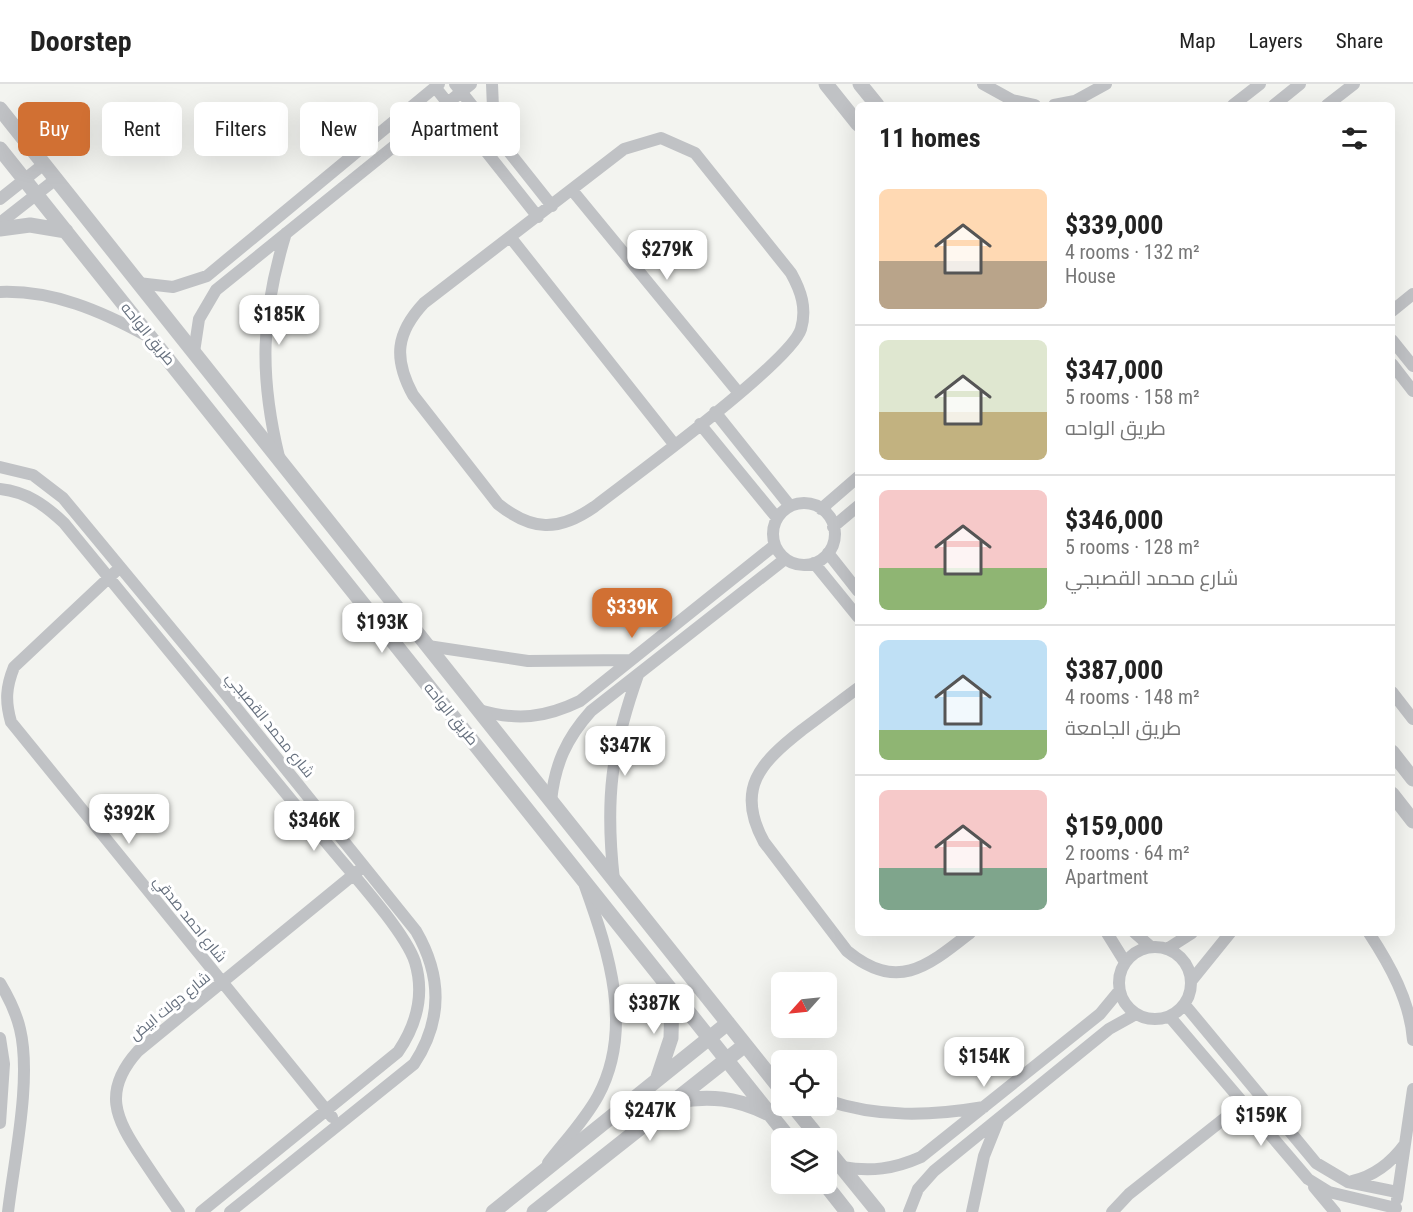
<!DOCTYPE html>
<meta charset="utf-8">
<style>
:root{--surface:#fff;--page:#f2f2f2;--text:#222;--muted:#767676;--line:#e0e0e0;--accent:#d17033}
body{margin:0;font-family:"Roboto Condensed",Cairo,sans-serif;background:var(--page);color:var(--text);height:100vh;display:flex;flex-direction:column;font-size:22px;white-space:nowrap}
*{box-sizing:border-box;margin:0}
p{font-size:20px;color:var(--muted)}
.icon{flex:none;width:33px;height:33px;fill:none;stroke:currentColor;stroke-width:2;stroke-linecap:round;stroke-linejoin:round}
.map{position:relative;flex:1;overflow:hidden}
.sheet{position:absolute;left:855px;top:18px;width:540px;height:834px;display:flex;flex-direction:column;background:var(--surface);border-radius:9px;box-shadow:0 6px 24px #0002}
.sheet>*{flex:none}
.top-card{position:absolute;left:18px;top:18px;width:570px;height:54px;display:flex;gap:12px}
.needle{width:39px;rotate:243deg}
.buttons{position:absolute;left:771px;top:888px;display:grid;gap:12px}
.buttons a{display:grid;place-items:center;width:66px;height:66px;border-radius:9px;background:var(--surface);box-shadow:0 6px 24px #0002;font-size:30px}
.price{position:absolute;translate:-50% -51px;padding:0 14px;border-radius:12px;background:#fff;color:#222;font-size:20px;line-height:39px;filter:drop-shadow(0 2px 3px #0008)}
.price::after{content:'';position:absolute;left:50%;top:36px;width:18px;height:14px;margin-left:-9px;background:inherit;clip-path:polygon(0 0,100% 0,50% 100%)}
.price.active{background:var(--accent);color:#fff}
ul{padding:0;list-style:none}
li{display:flex;align-items:center;gap:18px;height:150px;padding:0 24px}
li+li{border-top:2px solid var(--line)}
li span{display:grid;place-items:center;flex:none;width:168px;height:120px;border-radius:9px;color:#555}
li>.icon{margin-inline-start:auto}
span .icon{width:72px;height:72px;fill:#fffc;stroke-width:1}
li b{font-size:26px}
h2{display:flex;justify-content:space-between;align-items:center;height:72px;padding:0 24px;font-size:26px}
.chip{padding:0 21px;border-radius:9px;background:var(--surface);box-shadow:0 6px 24px #0002;font-size:21px;line-height:54px}
.chip.active{background:var(--accent);color:#fff}
header{display:flex;align-items:center;gap:36px;box-sizing:border-box;height:84px;padding:0 30px;background:var(--surface);border-bottom:2px solid var(--line)}
header strong{font-size:28px}
nav{display:flex;gap:33px;margin-inline-start:auto;font-size:21px}
.map>svg:first-child{display:block}
.lines{fill:none;stroke-linecap:round;stroke-linejoin:round}
.minor{stroke:#c0c2c5;stroke-width:12}
.tertiary{stroke:#c0c2c5;stroke-width:15}
.labels{text-anchor:middle;stroke-width:6;stroke-linejoin:round;paint-order:stroke}
.street-label{font-size:15px;fill:#66707e;stroke:#fff}
</style>
<header>
<strong>Doorstep</strong>
<nav><a>Map</a><a>Layers</a><a>Share</a></nav>
</header>
<div class="map">
<svg width="1413" height="1128" viewBox="0 0 1413 1128">
<rect width="100%" height="100%" fill="#f3f4f0"/>
<g class="lines">
<!-- minor -->
<path class="minor" d="M455,0L552,122
M492,0L494,48
M983,0L1012,16L1035,21
M435,3L538,133
M1054,21L1075,17L1106,0
M1233,21L1260,0
M1274,21L1300,0
M1327,21L1354,0
M419,42L478,59
M661,54L695,69L791,189C801,207 807,224 801,245C791,278 630,395 594,423C558,448 532,447 498,420L413,311C393,274 396,249 424,219L624,65Z
M572,106L738,308
M0,115L44,80
M0,139L56,95
M511,154L674,360
M138,199L173,203L207,192L439,0
M0,208C53,206 101,227 147,252
M1392,227L1413,210
M1392,256L1413,282
M194,268L199,235L216,206L471,0
M1392,280L1413,307
M715,328L790,422
M700,340L777,434
M279,373C259,291 261,230 286,149
M0,383L33,391L63,414L227,612L416,847C442,892 443,936 414,980L230,1128
M0,405C27,408 45,421 64,439C149,543 234,647 320,751C344,781 404,845 415,878C425,911 417,940 398,968L201,1128
M773 450a31 31 0 1 1 62 0a31 31 0 1 1-62 0Z
M821,425L858,393
M833,443L858,422
M828,469L858,507
M814,479L858,533
M115,488L14,583C6,603 5,617 11,638L332,1033
M428,562L528,577L630,576
M858,604C839,618 821,632 802,646C760,679 735,705 764,758L847,867C897,908 927,883 970,849
M1392,608L1413,635
M479,626C517,637 545,634 580,617L775,461
M551,717C555,680 566,655 591,627L785,475
M614,796C605,716 611,667 638,591
M1107,849L1125,878
M1135,849L1151,863
M1369,849C1390,881 1410,917 1413,956
M1119 899a36 36 0 1 1 72 0a36 36 0 1 1-72 0Z
M1167,865L1192,849
M1192,896L1230,849
M0,899C9,914 16,928 20,945C32,995 14,1076 8,1128
M1185,921L1316,1079L1348,1098L1397,1108
M1170,933L1308,1095L1329,1108L1396,1124
M0,954L4,980L0,1039
M826,1016C878,1034 931,1032 984,1023
M548,1079C564,1058 585,1036 598,1012C634,945 609,869 585,802
M842,1083C871,1088 894,1085 921,1073L1100,930L1119,907
M1352,1097C1375,1092 1391,1079 1405,1060
M1314,1103L1335,1128
M1397,1115L1413,1005
M179,1128C166,1110 154,1092 142,1074C115,1034 102,1007 138,967L358,787
M909,1128L918,1105L934,1087L1109,945L1136,930
M972,1128L984,1072L998,1037
M1112,1128L1129,1110L1244,1019"/>
<!-- tertiary -->
<path class="tertiary" d="M826,0L858,40
M860,0L877,21
M0,25L782,1007
M0,65L789,1054
M0,145L30,141L66,147
M1392,668L1413,695
M1392,710L1413,737
M658,993L671,954L672,909
M677,1017C710,1011 736,1014 767,1029
M793,1022L819,1054
M826,1064L878,1128
M825,1100L847,1128
M493,1128L728,939
M534,1128L745,961"/>
</g>
<g class="labels">
<!-- street labels -->
<g class="street-label">
<text transform="translate(148 250) rotate(51)" y="5">طريق الواحه</text>
<text transform="translate(451 630) rotate(51)" y="5">طريق الواحه</text>
<text transform="translate(270 641) rotate(51)" y="5">شارع محمد القصبجي</text>
<text transform="translate(190 835) rotate(51)" y="5">شارع احمد صدقي</text>
<text transform="translate(170 922) rotate(-39)" y="5">شارع دولت ابيض</text>
</g>
</g>
</svg>
<div class="buttons">
<a><svg class="needle" viewBox="-14 -14 28 28"><path d="M0-13l5 13h-10z" fill="#e53935"/><path d="M0 13l5-13h-10z" fill="#767676"/></svg></a>
<a><svg class="icon" aria-label="locate" viewBox="0 0 24 24"><circle cx="12" cy="12" r="6"/><path d="M12 2v4M12 18v4M2 12h4M18 12h4"/></svg></a>
<a><svg class="icon" aria-label="layers" viewBox="0 0 24 24"><path d="M12 4l9 5-9 5-9-5zM3 14l9 5 9-5"/></svg></a>
</div>
<b class="price" style="left:667px;top:197px">$279K</b>
<b class="price" style="left:279px;top:262px">$185K</b>
<b class="price active" style="left:632px;top:555px">$339K</b>
<b class="price" style="left:382px;top:570px">$193K</b>
<b class="price" style="left:625px;top:693px">$347K</b>
<b class="price" style="left:129px;top:761px">$392K</b>
<b class="price" style="left:314px;top:768px">$346K</b>
<b class="price" style="left:654px;top:951px">$387K</b>
<b class="price" style="left:984px;top:1004px">$154K</b>
<b class="price" style="left:650px;top:1058px">$247K</b>
<b class="price" style="left:1261px;top:1063px">$159K</b>
<div class="top-card">
<a class="chip active">Buy</a>
<a class="chip">Rent</a>
<a class="chip">Filters</a>
<a class="chip">New</a>
<a class="chip">Apartment</a>
</div>
<section class="sheet">
<h2>11 homes<svg class="icon" aria-label="filters" viewBox="0 0 24 24"><path d="M4 7h16M4 17h16"/><circle cx="9" cy="7" r="2"/><circle cx="15" cy="17" r="2"/></svg></h2>
<ul>
<li><span style="background:linear-gradient(#ffd9b3 60%,#b9a48a 0)"><svg class="icon" aria-label="home" viewBox="0 0 24 24"><path d="M3 11l9-7 9 7M6 9v11h12V9"/></svg></span><div><b>$339,000</b><p>4 rooms · 132 m²</p><p>House</p></div></li>
<li><span style="background:linear-gradient(#dfe7d0 60%,#c2b280 0)"><svg class="icon" aria-label="home" viewBox="0 0 24 24"><path d="M3 11l9-7 9 7M6 9v11h12V9"/></svg></span><div><b>$347,000</b><p>5 rooms · 158 m²</p><p>طريق الواحه</p></div></li>
<li><span style="background:linear-gradient(#f6c9c9 65%,#8fb573 0)"><svg class="icon" aria-label="home" viewBox="0 0 24 24"><path d="M3 11l9-7 9 7M6 9v11h12V9"/></svg></span><div><b>$346,000</b><p>5 rooms · 128 m²</p><p>شارع محمد القصبجي</p></div></li>
<li><span style="background:linear-gradient(#bfe0f5 75%,#8fb573 0)"><svg class="icon" aria-label="home" viewBox="0 0 24 24"><path d="M3 11l9-7 9 7M6 9v11h12V9"/></svg></span><div><b>$387,000</b><p>4 rooms · 148 m²</p><p>طريق الجامعة</p></div></li>
<li><span style="background:linear-gradient(#f6c9c9 65%,#7fa58c 0)"><svg class="icon" aria-label="home" viewBox="0 0 24 24"><path d="M3 11l9-7 9 7M6 9v11h12V9"/></svg></span><div><b>$159,000</b><p>2 rooms · 64 m²</p><p>Apartment</p></div></li>
</ul>
</section>
</div>
